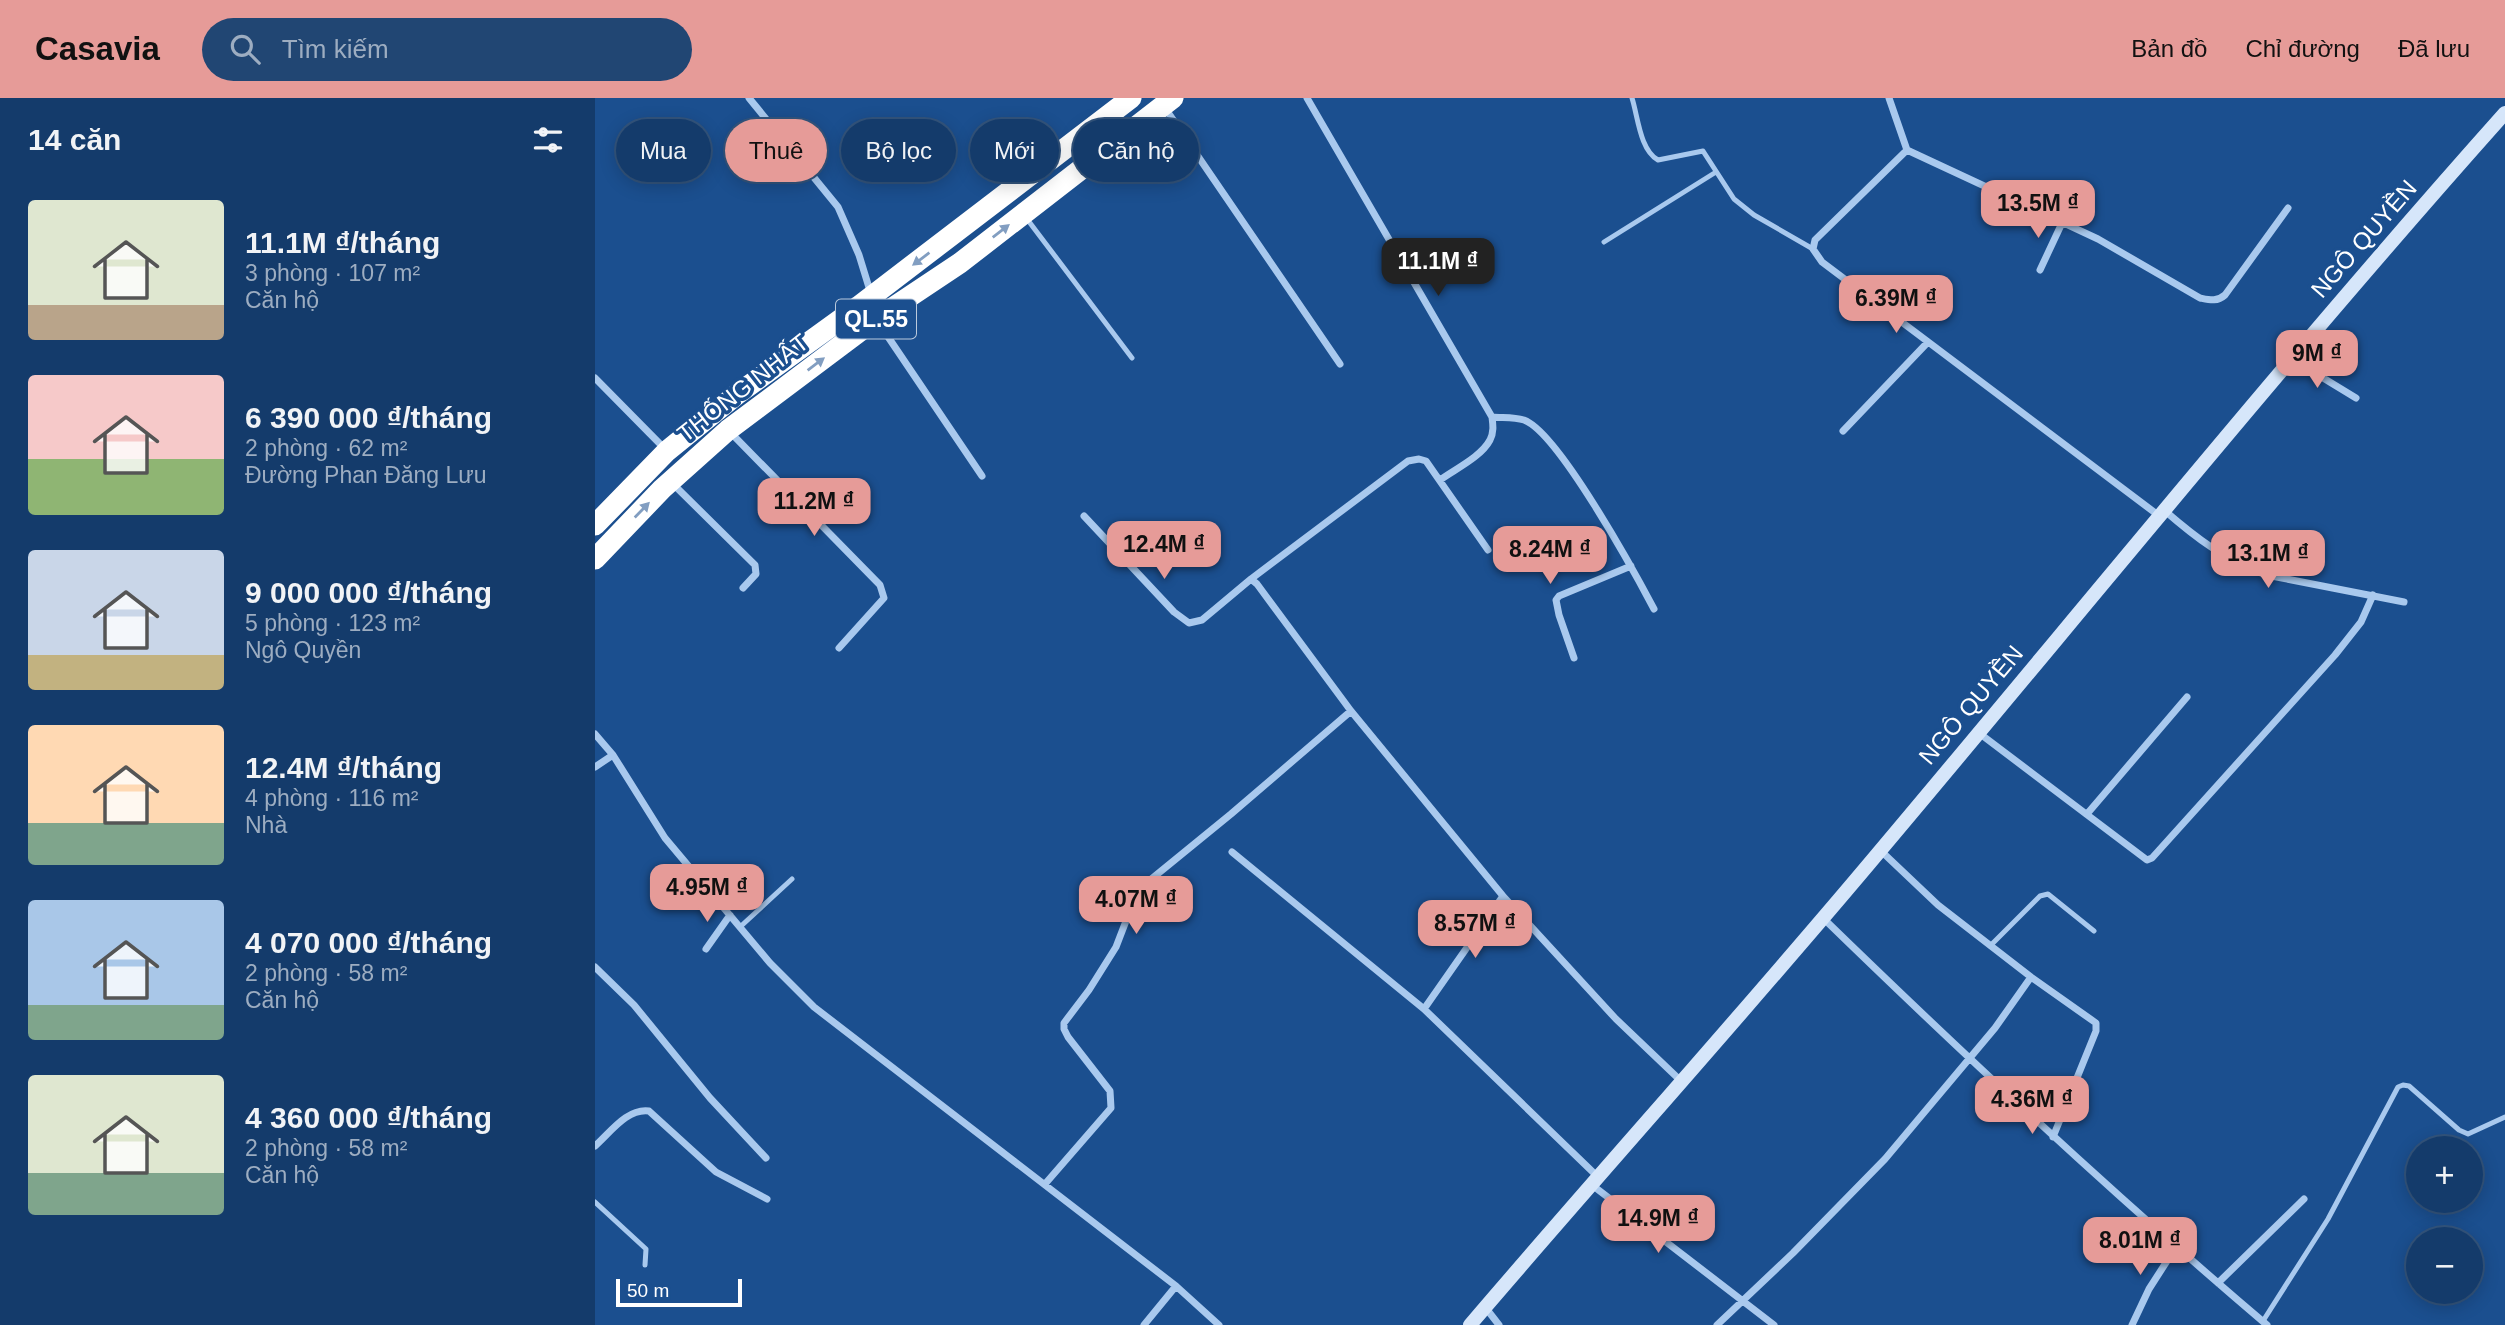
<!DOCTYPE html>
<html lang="vi">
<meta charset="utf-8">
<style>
:root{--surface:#143b6b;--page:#214673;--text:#f1f3f6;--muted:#9dadc1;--line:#33557e;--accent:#e69b98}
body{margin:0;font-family:Arial,sans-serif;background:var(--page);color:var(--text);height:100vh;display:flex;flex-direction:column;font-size:26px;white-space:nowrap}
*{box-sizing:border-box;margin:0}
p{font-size:23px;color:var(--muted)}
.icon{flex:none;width:38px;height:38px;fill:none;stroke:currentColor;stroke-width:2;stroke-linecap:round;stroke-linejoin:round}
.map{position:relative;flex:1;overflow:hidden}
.panel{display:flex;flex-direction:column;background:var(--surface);width:595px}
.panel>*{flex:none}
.banner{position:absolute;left:21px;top:21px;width:665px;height:63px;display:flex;gap:14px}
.tools{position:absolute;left:1811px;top:1038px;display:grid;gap:14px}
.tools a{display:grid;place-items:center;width:77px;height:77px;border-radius:50%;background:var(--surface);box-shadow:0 4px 18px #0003,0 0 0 2px var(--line);font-size:35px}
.scale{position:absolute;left:21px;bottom:18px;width:126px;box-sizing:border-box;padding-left:7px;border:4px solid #fff;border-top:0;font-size:19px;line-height:24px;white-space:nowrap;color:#fff;-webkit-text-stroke:5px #1b4f8f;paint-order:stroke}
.price{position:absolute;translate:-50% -60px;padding:0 16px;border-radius:14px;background:var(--accent);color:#111;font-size:23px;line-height:46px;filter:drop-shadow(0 2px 4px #0008)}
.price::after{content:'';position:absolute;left:50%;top:42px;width:21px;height:16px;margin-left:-10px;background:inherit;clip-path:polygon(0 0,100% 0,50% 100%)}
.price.on{background:#222;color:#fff}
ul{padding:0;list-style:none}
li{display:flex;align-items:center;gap:21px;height:175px;padding:0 28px}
li span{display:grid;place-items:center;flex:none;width:196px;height:140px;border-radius:7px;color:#555}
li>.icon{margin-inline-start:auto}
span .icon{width:84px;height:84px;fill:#fffc;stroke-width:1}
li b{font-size:30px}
h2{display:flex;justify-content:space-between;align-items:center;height:84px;padding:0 28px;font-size:30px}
.tag{padding:0 24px;border-radius:32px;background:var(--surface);box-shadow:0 4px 18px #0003,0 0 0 2px var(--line);font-size:24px;line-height:63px}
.tag.on{background:var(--accent);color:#111}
header{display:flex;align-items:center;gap:42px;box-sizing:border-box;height:98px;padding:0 35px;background:var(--accent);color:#111}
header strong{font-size:33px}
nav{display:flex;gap:38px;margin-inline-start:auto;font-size:24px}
.search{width:490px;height:63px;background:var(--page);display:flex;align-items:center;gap:18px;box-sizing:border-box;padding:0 24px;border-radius:38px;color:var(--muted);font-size:26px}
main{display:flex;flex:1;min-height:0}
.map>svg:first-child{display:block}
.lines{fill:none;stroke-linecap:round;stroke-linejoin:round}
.lane{stroke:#a9c9ee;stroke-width:5}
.street{stroke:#a9c9ee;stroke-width:7}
.secondary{stroke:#d6e6fa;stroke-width:14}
.highway{stroke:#fff;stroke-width:21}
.oneway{fill:#829ec1}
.labels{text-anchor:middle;stroke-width:7;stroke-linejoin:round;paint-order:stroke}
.shield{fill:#1b4f8f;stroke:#bbcadd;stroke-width:2}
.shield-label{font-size:23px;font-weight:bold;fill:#fff}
.street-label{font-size:24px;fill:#fff;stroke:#1b4f8f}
</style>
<header>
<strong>Casavia</strong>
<div class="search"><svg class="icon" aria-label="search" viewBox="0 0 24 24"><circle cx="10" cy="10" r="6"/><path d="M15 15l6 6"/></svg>Tìm kiếm</div>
<nav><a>Bản đồ</a><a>Chỉ đường</a><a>Đã lưu</a></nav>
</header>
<main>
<section class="panel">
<h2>14 căn<svg class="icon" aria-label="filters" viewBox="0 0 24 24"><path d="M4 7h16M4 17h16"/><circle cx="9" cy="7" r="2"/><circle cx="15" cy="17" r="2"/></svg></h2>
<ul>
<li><span style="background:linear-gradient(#dfe7d0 75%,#b9a48a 0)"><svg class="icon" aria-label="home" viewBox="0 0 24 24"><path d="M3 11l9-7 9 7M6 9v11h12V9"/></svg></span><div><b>11.1M ₫/tháng</b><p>3 phòng · 107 m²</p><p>Căn hộ</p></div></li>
<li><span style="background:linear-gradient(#f6c9c9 60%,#8fb573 0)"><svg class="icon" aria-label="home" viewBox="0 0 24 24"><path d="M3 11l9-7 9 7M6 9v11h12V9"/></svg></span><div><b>6 390 000 ₫/tháng</b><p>2 phòng · 62 m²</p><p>Đường Phan Đăng Lưu</p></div></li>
<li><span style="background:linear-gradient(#c9d6e8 75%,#c2b280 0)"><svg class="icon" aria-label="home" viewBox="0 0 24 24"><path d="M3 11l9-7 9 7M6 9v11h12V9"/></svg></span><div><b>9 000 000 ₫/tháng</b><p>5 phòng · 123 m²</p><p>Ngô Quyền</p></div></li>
<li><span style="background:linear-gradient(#ffd9b3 70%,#7fa58c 0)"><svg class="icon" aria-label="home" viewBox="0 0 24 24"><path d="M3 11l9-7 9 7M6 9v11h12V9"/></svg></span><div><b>12.4M ₫/tháng</b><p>4 phòng · 116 m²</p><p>Nhà</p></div></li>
<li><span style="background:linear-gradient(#a9c7e8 75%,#7fa58c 0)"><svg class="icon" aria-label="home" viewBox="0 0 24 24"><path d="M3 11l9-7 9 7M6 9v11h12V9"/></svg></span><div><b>4 070 000 ₫/tháng</b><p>2 phòng · 58 m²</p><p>Căn hộ</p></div></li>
<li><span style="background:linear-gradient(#dfe7d0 70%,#7fa58c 0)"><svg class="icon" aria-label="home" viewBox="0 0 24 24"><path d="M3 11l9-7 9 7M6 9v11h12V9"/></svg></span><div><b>4 360 000 ₫/tháng</b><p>2 phòng · 58 m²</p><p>Căn hộ</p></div></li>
</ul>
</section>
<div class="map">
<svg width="1910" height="1227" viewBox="0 0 1910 1227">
<rect width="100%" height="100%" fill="#1b4f8f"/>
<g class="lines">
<!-- lane -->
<path class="lane" d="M1037,0C1043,19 1045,52 1063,62L1108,53L1139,101L1159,117L1218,151
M432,121L537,260
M1009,144L1121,74
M145,829L197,781
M1395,848L1445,798L1453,796L1499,833
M0,1104L51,1151L50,1167
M1668,1223L1733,1121L1803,989L1808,987L1814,988L1864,1032L1873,1036L1910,1019"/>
<!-- street -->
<path class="street" d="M154,0L243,109L264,157L276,196
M712,0L897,319C898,327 899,334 895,342C886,359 860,371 845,382
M1294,0L1312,52L1220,142L1218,151L1227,164L1563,417
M570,10L745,266
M1312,52L1503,141L1605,200C1615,202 1622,204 1630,197L1693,110
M1445,172L1467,125
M283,224L387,378
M1697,261L1761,300
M0,280L71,352
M897,319C907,320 919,319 929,322C963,334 1040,475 1059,511
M1248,333L1333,244
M136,335L285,487L289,500L244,550
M76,384L160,467L161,476L148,490
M1569,412C1600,439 1631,463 1671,477L1809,504
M489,418L579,514L594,525L607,522L656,481
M893,452L831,363L824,361L813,363L656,481L662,486L756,613L908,798L1021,921L1086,983
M979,560L964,517L961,502L964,498L1036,468
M1384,635L1552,762L1557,760L1740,557L1766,524L1778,497
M0,636L18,657L70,740L175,865L219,909L581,1188L624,1227
M0,669L18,657
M1492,716L1592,599
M1285,752L1343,807L1436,879L1501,925V933L1458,1039
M637,754L829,911L1003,1079
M1228,820C1372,960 1519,1097 1672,1227
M111,851L135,817
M0,869L39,907L115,1000L171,1060
M829,911L908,798
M0,1048C15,1035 32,1010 54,1013L121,1074L172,1101
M450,1086L516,1010L515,993L473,939L469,931V925L494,892L521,849L541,797L549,787L636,716L756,613
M997,1087L1179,1227
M1623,1185L1709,1101
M890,1209L904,1227
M549,1227L581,1188
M1122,1227L1198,1155L1290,1061L1400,930L1436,879
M1537,1227L1554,1191L1581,1149"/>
<!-- secondary -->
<path class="secondary" d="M875,1227C1010,1069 1150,914 1284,754C1492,507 1695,256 1910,15"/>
<!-- highway -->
<path class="highway" d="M0,427L72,353L141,297L264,208L536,0
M0,461L67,391L133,332L281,221L365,165L578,0"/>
</g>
<!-- one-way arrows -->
<defs><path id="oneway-solid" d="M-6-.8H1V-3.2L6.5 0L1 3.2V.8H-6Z" transform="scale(1.75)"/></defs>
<g class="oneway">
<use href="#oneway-solid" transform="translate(406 133) rotate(-38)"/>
<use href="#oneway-solid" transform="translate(326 161) rotate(143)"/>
<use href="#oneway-solid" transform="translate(221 266) rotate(-37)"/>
<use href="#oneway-solid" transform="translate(47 412) rotate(-46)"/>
</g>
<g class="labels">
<!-- shield labels -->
<rect class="shield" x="241" y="201.5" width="80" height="39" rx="5"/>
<g class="shield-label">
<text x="281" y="229">QL.55</text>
</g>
<!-- street labels -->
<g class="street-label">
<text transform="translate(1769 141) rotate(-49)" y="8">NGÔ QUYỀN</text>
<text transform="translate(148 290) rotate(-38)" y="8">THỐNG NHẤT</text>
<text transform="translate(1376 607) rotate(-50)" y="8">NGÔ QUYỀN</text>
</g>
</g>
</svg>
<div class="tools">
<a>+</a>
<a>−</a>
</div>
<div class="scale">50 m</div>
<b class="price" style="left:1443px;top:142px">13.5M ₫</b>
<b class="price on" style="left:843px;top:200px">11.1M ₫</b>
<b class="price" style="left:1301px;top:237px">6.39M ₫</b>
<b class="price" style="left:1722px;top:292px">9M ₫</b>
<b class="price" style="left:219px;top:440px">11.2M ₫</b>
<b class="price" style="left:569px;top:483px">12.4M ₫</b>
<b class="price" style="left:955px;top:488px">8.24M ₫</b>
<b class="price" style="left:1673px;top:492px">13.1M ₫</b>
<b class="price" style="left:112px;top:826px">4.95M ₫</b>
<b class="price" style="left:541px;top:838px">4.07M ₫</b>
<b class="price" style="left:880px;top:862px">8.57M ₫</b>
<b class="price" style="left:1437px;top:1038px">4.36M ₫</b>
<b class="price" style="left:1063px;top:1157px">14.9M ₫</b>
<b class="price" style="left:1545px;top:1179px">8.01M ₫</b>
<div class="banner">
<a class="tag">Mua</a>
<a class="tag on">Thuê</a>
<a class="tag">Bộ lọc</a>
<a class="tag">Mới</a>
<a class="tag">Căn hộ</a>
</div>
</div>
</main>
